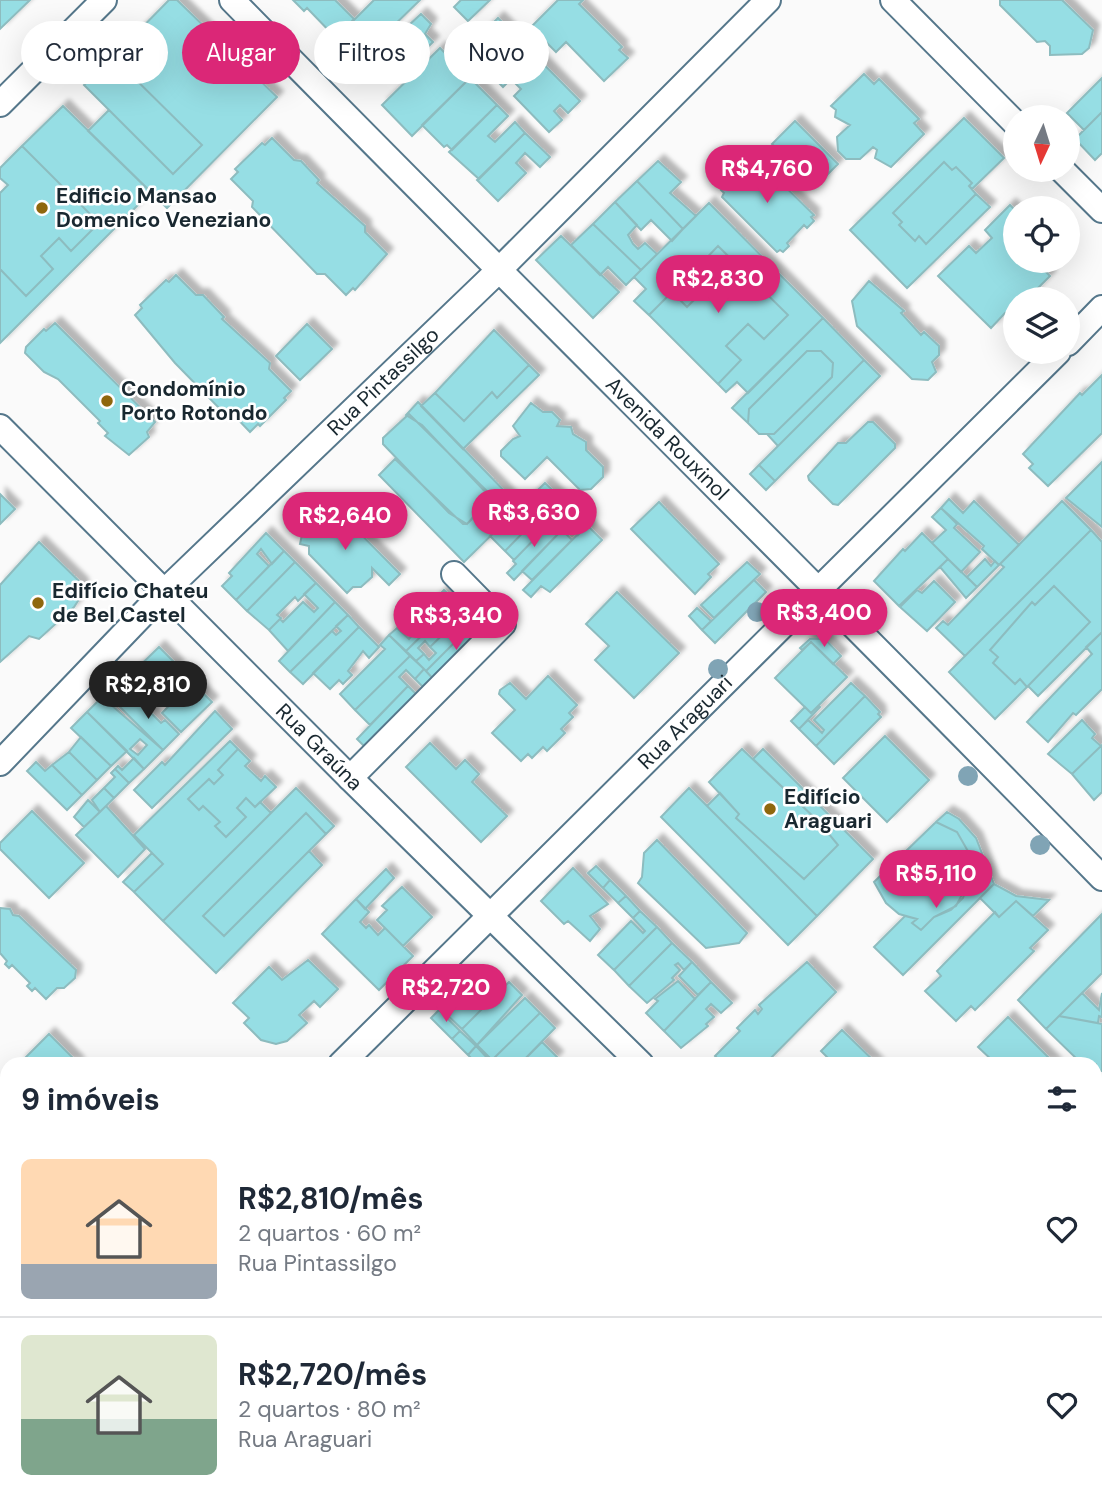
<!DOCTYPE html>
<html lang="pt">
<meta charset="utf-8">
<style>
:root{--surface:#fff;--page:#f2f2f3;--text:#1f2937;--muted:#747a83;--line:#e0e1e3;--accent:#db2777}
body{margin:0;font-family:"DM Sans",sans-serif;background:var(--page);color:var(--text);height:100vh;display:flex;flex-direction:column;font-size:26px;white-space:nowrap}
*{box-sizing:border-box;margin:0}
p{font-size:23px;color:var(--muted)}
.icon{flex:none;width:38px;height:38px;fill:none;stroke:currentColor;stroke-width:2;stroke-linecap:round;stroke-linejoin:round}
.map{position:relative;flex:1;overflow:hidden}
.details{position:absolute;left:0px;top:1057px;width:1102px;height:450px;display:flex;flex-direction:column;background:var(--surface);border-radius:21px 21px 0 0;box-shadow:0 7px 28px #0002}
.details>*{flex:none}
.guide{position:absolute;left:21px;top:21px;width:700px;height:63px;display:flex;gap:14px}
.needle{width:46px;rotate:184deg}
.fabs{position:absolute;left:1003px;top:105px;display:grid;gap:14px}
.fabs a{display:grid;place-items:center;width:77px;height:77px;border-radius:50%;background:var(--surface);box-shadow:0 7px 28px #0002;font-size:35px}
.price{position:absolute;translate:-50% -60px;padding:0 16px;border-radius:24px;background:var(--accent);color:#fff;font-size:23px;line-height:46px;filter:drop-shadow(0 2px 4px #0008)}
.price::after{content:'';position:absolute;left:50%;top:42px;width:21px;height:16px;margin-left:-10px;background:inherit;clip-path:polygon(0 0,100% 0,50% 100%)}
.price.selected{background:#222;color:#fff}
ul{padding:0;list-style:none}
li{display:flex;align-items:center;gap:21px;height:175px;padding:0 21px}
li+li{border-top:2px solid var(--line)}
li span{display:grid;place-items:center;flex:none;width:196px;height:140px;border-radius:10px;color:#555}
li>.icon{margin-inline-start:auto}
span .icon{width:84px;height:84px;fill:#fffc;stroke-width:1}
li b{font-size:30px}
h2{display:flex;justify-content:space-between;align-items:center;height:84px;padding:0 21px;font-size:30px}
.tag{padding:0 24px;border-radius:32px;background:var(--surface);box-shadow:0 7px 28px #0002;font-size:24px;line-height:63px}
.tag.selected{background:var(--accent);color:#fff}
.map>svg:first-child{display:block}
.building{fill:#96dee4;stroke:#8dbcbf;stroke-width:2;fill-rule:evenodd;filter:url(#shadow)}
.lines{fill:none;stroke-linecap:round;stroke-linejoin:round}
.minor-casing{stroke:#55778b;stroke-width:28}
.minor{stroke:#fff;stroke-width:24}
.tree{fill:#80a4b5}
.poi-dot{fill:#8f670d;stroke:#fff;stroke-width:2.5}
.labels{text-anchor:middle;stroke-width:5;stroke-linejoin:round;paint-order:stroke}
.poi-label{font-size:21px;font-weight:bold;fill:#192830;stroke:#fff;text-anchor:start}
.street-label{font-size:21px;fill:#192830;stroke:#fff}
</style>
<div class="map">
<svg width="1102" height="1506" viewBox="0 0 1102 1506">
<defs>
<filter id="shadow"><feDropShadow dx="6" dy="-6" stdDeviation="2" flood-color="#0004"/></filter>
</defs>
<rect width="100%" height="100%" fill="#fafafa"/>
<!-- building -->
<path class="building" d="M0,0H30L0,29Z
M169,0H177L277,97L167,208L88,131L109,110L173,174L202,145L113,57Z
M293,0H335L354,19L336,38L307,8L304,11Z
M374,0H420L383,36L389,42L353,77L325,49Z
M461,0H490L468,21L454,7Z
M558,0H583L579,4L622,47L619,50L628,58L604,81L566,42L556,52L531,27Z
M1000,0H1062L1093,30L1089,48L1082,54L1050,55V46L1045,41L1037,42L1000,5Z
M421,14L431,24L425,34L433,42L397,77L389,69L382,76L368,63Z
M498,18L580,101L568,113L560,105L554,111L562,120L549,132L514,96L521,89L511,79L503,87L467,50L479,37L487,45L493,39L485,31Z
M440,48L470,78L412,136L382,105Z
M113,57L202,145L173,174L84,85Z
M864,74L874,84L879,79L919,119L914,123L924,134L891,167L875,158L877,150L873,147L860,159H846L838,151L837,137L850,125L835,117L836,110L831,106Z
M470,78L497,105L452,150L447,145L444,147L422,125Z
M1102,78V112L1084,130L1067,113Z
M497,105L508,116L488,136L495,142L515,122L525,133L479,179L449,152Z
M63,106L151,192L0,343V269L26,296L53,269L41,256L59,238L71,251L99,223L22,146Z
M1102,112V153L1095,160L1075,139Z
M964,118L1004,158L972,189L969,186L972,183L956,167L952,170L944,162L893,213L902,222L899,225L915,241L919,236L926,244L976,194L990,207L907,288L850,230Z
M795,121L838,164L815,187L772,144Z
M525,133L550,157L540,167L525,153L516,163L526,173L498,201L477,180Z
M272,138L294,160L301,161L319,180L317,183L365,226V232L387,254L355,290L353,288L346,295L325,274H317L252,207L253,201L231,179L238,172L235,169L262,143L265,145Z
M22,146L99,223L71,251L59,238L41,256L53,269L26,296L0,269V193L8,185L0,178V168Z
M753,159L758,160L814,215L811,217L814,221L807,228L804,225L787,243L789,246L783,252L780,250L777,252L722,197L724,193L721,190L733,178L736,181L739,178L737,175Z
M658,161L681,182L670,193L696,216L683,229L637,181Z
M944,162L952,170L956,167L972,183L969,186L976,194L926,244L919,236L915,241L899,225L902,222L893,213Z
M637,181L683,229L672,241L651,220L641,230L615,202Z
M615,202L637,225L628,235L633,244L638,249L645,243L657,254L641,270L593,224Z
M709,203L823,318L748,393L737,382L726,392L718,384L741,360L726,346L748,324L764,339L788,315L718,246L695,270L710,284L687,307L672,292L649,315L634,301L646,289L634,277Z
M1010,205L1015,210V261H1057L1046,272L1050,276L1027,299H1015V311L1009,317L1005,313L991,328L938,276L969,246L976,253L992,238L985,230Z
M593,224L641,270L626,285L608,267L600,275L571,245Z
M561,236L619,292L593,318L536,260Z
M718,246L788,315L764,339L748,324L726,346L741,360L718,384L649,315L672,292L687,307L710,284L695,270Z
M176,275L196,295H203L224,317L222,319L270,363L269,369L291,391L284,398L286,400L260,426L258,424L250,432L229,410H221L175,363L135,315L142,308L140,305L166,280L169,282Z
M869,281L904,311L901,313L921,335L924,332L939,346V355L932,362L936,372L928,380L912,379L857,326L852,301Z
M823,318L864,360L778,446L767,434H774L832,377L833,363L821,351H807L749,409L748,423L732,408Z
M55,323L155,422L147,432L149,437L129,455L105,436L108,433L98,423L100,421L58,379L44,372L25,353L26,347L44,329L46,331Z
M307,324L332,349L300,380L276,356Z
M494,330L529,365L497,398L492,392L464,421L435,393Z
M807,351H821L833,363L832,377L774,434H759L748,423L749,409Z
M864,360L880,376L775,481L759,465Z
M529,365L539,375L463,449L421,406L435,393L464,421L492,392L497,398Z
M1102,375V433L1048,486L1029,468L1033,464L1023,454L1080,393L1082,395Z
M418,402L520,507L464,562L379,475L395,459L463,524H467L492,499L422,425L406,415Z
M531,403L543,412H552L560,420L557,426L571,427L573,434L586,442V450L603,467V477L591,489L580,490L547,457L525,479L501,456V451L513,439L520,436L513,426Z
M409,414L492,496L467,524L449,513L383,444V438Z
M868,422H873L895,444V448L838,505L833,504L809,480L808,476L838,443H846Z
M1102,462V527L1066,498Z
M759,465L775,481L766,490L750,474Z
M545,483L559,496L549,506L540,497L535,502L544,511L505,551L490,536Z
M0,494L15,509L0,524Z
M559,496L568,505L558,515L549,506Z
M949,499L963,513L974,501L1019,545L999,565L982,549L984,546L941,508Z
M1062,501L1091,530L965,656L936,628L943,621L948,625L1004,567L1000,564Z
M659,502L719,564L708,574L711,577L695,594L631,529Z
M568,505L577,514L567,524L558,515Z
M941,508L957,524L954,528L980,552L961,572L932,543L946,530L932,517Z
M544,511L553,520L514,560L505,551Z
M326,512H339L400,574L389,585L372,568V577L361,587H353L347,593L309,554V546L300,544L303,530Z
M577,514L587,525L578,535L567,524Z
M553,520L562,530L514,580L507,573L516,564L513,561Z
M587,525L602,540L550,592L541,586L531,597L523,590Z
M562,530L572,540L532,580L522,571Z
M1091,530L1102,542V632L1038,696L1028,686L1090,622L1054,586L1035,605L1032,602L990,650L998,657L993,663L1015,684L1020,679L1027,687L995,719L949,672Z
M266,533L284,551L272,564L261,549L257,554L269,566L236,600L222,586L232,576L229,573Z
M922,533L948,559L899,606L874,581L903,549L905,551Z
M39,542L82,584L83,593L74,607L39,639L29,636L0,662V585Z
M284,551L295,562L247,611L236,600Z
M948,559L977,587L966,598L940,567Z
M985,559L991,566L995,561L999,565L977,587L967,577Z
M295,562L316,583L298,601L295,597L277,615L281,618L269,630L247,611Z
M747,562L760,574L714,618L701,605Z
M754,580L766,592L715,643L702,630Z
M934,581L955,602L927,631L900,607L917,590L922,593Z
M316,583L335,602L288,651L269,630L280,619L283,622L303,602L314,612L318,608L304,594Z
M1054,586L1090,622L1027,687L1020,679L1015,684L993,663L998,657L990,650L1032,602L1035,605Z
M444,590L456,602L406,651L389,635L397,628L409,639L415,632L406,619L421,604L426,609Z
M617,592L679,653L634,698L595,660L609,646L586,624Z
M335,602L348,615L290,672L279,661Z
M456,602L466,612L430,647L425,641L418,648L424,654L416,661L406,651Z
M697,608L711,621L702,630L689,616Z
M466,612L476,621L426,671L416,661L424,654L429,660L436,653L430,647Z
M348,615L359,627L303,684L290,672L332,631L336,635L341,631L336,626Z
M476,621L486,632L436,682L426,671Z
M359,627L379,647L369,658L363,651L348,671L352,675L343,684L339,680L330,689L313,673Z
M1102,632V689L1076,715L1073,713L1048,742L1027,722L1092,654L1086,647Z
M389,635L410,656L355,710L340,694L385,649L380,645Z
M810,639H825L841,656L833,664L811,642L802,650L800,648Z
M811,642L847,677L811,713L775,678Z
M159,647L178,666L144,700L125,680Z
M410,656L424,669L415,679L406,670L399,677L408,686L370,725L355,710Z
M424,669L436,682L427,691L415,679Z
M548,676L577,705L569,713L573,717L561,729L565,733L547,751L543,747L532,758L528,754L521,761L492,733L515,710L499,694L500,690L510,683L526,699Z
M192,682L212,702L181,732L162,713Z
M851,683L865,696L816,746L799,729L808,720L822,733L824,730L814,720Z
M408,686L420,698L368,750L357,739Z
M128,690L161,723L165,720L179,734L163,750L116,703Z
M865,696L880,712L878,714L881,717L834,764L816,746Z
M102,697L163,750L144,769L87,712ZM140,739L147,745L138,755L130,749Z
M818,706L820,707L799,729L791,721L805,707L811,713Z
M215,711L232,729L152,808L134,790L162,762L165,765Z
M87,712L127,751L111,766L71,728Z
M1082,720L1095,734L1092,738L1101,746L1072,774L1048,754Z
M885,736L929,780L887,822L843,778Z
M81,737L111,766L97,780L69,752Z
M230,741L238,749L218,770L223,775L214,784L209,779L188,799L199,810L203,806L220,822L215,826L226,837L246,817L237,808L246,798L255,807L260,802L271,813L163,921L134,892L163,864L134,835Z
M430,743L456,769L465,760L479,774L472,782L507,816L481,842L406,767Z
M1102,745V792L1094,800L1072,774Z
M238,749L250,761L245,766L261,781L265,776L276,787L255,807L246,798L237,808L246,817L226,837L215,826L220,822L203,806L199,810L188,799L209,779L214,784L223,775L218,770Z
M742,749L819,822L838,845L804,879L736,818L739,814L709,782Z
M763,749L873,859L817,916L707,806L720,793L739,814L736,818L804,879L838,845L819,822L753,759Z
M69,752L97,780L82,795L52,765Z
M134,758L144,769L129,783L115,769L118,766L122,770Z
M36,762L45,771L52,765L82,795L67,810L27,771Z
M115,769L129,783L114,798L104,788L115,777L111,773Z
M104,788L114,798L100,812L92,800Z
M296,788L334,826L326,834L306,813L203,916L224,936L309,851L322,865L216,973L163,921Z
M689,788L817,916L788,945L661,817Z
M88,800L100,812L84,827L74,817Z
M106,806L145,849L118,877L76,835Z
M32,811L84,863L49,898L0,849V843Z
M947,812L959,819L976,838L994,884L903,975L874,947L905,916L917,919L912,923L921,930L934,917L951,910L963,898L968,883L982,868L973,860L957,832L936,822Z
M306,813L326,834L224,936L203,916Z
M936,822L957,832L973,860L982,868L968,883L956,906L934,917L921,930L912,923L917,919L899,914L886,903L874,882Z
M657,840L747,933L739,943L706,948L638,883L642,877L644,853Z
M152,853L163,864L134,892L123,882Z
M596,866L610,880L603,888L588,873Z
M573,868L608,904L590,916L600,929L590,941L568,921L564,924L541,901Z
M386,869L394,878L365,909L356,899Z
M610,880L626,896L618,903L603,888Z
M994,884L1016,896L1049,900L1033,916L1016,901L999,917L980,898Z
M402,887L432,917L403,946L377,920L387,910L382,906Z
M626,896L640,911L633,918L618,903Z
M356,899L369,912L360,922L366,928L369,925L378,935L385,928L413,956L379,990L322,934Z
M1016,901L1048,930L1030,948L1034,951L975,1010L971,1006L956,1021L925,991L941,976L937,971L995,912L999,917Z
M0,908L10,909L13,915L19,916L76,970L75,978L64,988H57L46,999L35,988L32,991L27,986L30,983L12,965L9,968L5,964L7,961L0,953Z
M640,911L657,927L614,970L598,955L631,921L643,933L645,931L633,918Z
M1101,915L1102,973L1046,1029L1018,1000Z
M657,927L672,943L629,986L614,970Z
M672,943L692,962L684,970L678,963L675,965L680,970L672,978L674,980L647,1003L629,986Z
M308,960L338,989L320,1007L314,1001L299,1015L307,1023L287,1041L276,1044L261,1040L244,1023L249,1018L233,1003L269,967L282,980Z
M692,962L711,982L698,995L679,976Z
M807,962L836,992L765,1064H723L715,1056L740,1031L737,1028L755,1010L758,1014L762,1009L759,1005Z
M478,977L496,995L462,1029L443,1011Z
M678,981L695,999L664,1031L646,1013L658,1001L655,999Z
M509,982L522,995L477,1045L462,1029Z
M711,982L732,1003L721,1013L711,1004L706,1009L714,1017L706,1024L708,1026L681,1048L664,1031Z
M1082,993L1099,1010L1102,993V1017L1099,1016L1098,1023L1059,1016Z
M525,998L540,1013L492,1060L477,1045Z
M439,1010L460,1031L452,1039L431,1018Z
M540,1013L555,1028L520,1064H496L492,1060Z
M1059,1016L1102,1024V1071L1096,1070V1064H1082L1046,1029Z
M1008,1017L1055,1064H996L978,1047Z
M842,1030L877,1064H834L821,1051Z
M460,1031L476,1046L468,1055L452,1039Z
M49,1034L77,1062L78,1064L20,1063Z
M542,1042L557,1057L550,1064H520Z
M476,1046L491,1062L488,1064H477L468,1055Z
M1096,1105L1102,1111V1136L1096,1142Z
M3,1139L7,1143V1185L0,1174V1142Z
M0,1231L7,1238V1256L3,1259H0Z
M0,1328L7,1334V1355L0,1348Z
M47,1500H115L118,1506H50Z
M115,1500H174L180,1506H118Z
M242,1500H303L309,1506H236Z
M481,1500H544L537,1506H488Z
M632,1500H736L740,1504L626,1506Z
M745,1500H802L795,1506H739Z
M864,1500H918L911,1506H858Z
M918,1500H969L962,1506H911Z
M974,1500H1009L1016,1506H967Z"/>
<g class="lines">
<defs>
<g id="minor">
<path id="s1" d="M232,0C520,294 815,583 1102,878"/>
<path d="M893,0L1015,123"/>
<path d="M0,104L104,0"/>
<path d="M1062,170L1102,210"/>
<path d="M1068,343L1102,308"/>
<path id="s2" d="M0,427L350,778L641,1064"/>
<path id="s3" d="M0,763L164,592L498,271L768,0"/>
<path d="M350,778L503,624L454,574"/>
<path id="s4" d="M341,1064L1058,352"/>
<path d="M0,1406L7,1399"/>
<path d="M410,1500L416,1506"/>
<path d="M1090,1500L1097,1506"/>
</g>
</defs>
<!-- minor casing -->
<use href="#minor" class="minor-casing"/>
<!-- minor -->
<use href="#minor" class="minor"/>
</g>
<!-- trees -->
<g class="tree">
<circle cx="757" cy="612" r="10"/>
<circle cx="718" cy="669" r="10"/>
<circle cx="968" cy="776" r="10"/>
<circle cx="1040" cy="845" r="10"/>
</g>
<!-- markers -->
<g class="poi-dot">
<circle cx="42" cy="208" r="7"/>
<circle cx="107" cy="401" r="7"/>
<circle cx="38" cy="603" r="7"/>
<circle cx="770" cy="809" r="7"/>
</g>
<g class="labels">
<!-- poi labels -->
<g class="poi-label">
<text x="56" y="203">Edificio Mansao<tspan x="56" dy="24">Domenico Veneziano</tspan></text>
<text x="121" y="396">Condomínio<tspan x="121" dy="24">Porto Rotondo</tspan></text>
<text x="52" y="598">Edifício Chateu<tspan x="52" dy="24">de Bel Castel</tspan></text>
<text x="784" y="804">Edifício<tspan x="784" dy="24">Araguari</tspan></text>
</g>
<!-- street labels -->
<g class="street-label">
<text dy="7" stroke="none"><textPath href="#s3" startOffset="541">Rua Pintassilgo</textPath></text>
<text dy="7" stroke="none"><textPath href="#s1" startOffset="618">Avenida Rouxinol</textPath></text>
<text dy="7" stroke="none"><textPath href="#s4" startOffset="485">Rua Araguari</textPath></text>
<text dy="7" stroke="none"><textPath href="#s2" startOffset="452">Rua Graúna</textPath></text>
</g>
</g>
</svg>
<div class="fabs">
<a><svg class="needle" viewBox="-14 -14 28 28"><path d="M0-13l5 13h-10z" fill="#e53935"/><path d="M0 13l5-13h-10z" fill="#747a83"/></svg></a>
<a><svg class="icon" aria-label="locate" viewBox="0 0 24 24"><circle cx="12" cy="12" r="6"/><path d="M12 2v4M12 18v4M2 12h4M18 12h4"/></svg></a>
<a><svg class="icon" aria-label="layers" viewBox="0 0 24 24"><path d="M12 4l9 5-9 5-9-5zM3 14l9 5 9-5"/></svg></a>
</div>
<b class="price" style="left:767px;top:205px">R$4,760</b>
<b class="price" style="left:718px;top:315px">R$2,830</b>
<b class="price" style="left:534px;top:549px">R$3,630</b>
<b class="price" style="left:345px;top:552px">R$2,640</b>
<b class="price" style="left:824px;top:649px">R$3,400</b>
<b class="price" style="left:456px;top:652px">R$3,340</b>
<b class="price selected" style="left:148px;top:721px">R$2,810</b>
<b class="price" style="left:936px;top:910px">R$5,110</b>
<b class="price" style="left:446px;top:1024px">R$2,720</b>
<div class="guide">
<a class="tag">Comprar</a>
<a class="tag selected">Alugar</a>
<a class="tag">Filtros</a>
<a class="tag">Novo</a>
</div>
<section class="details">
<h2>9 imóveis<svg class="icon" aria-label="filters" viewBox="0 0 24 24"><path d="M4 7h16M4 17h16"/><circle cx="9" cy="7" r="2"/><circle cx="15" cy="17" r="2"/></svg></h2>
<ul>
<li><span style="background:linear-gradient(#ffd9b3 75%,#9aa5b1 0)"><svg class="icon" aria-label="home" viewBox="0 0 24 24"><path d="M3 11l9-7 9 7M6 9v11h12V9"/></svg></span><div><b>R$2,810/mês</b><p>2 quartos · 60 m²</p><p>Rua Pintassilgo</p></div><svg class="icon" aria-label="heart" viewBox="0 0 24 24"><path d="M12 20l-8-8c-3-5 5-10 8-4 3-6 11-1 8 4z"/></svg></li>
<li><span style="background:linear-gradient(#dfe7d0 60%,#7fa58c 0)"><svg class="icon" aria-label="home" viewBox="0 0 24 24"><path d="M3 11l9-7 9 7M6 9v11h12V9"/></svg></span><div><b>R$2,720/mês</b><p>2 quartos · 80 m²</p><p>Rua Araguari</p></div><svg class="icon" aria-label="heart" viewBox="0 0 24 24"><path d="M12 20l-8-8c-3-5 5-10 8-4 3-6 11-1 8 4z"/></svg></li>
</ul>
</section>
</div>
